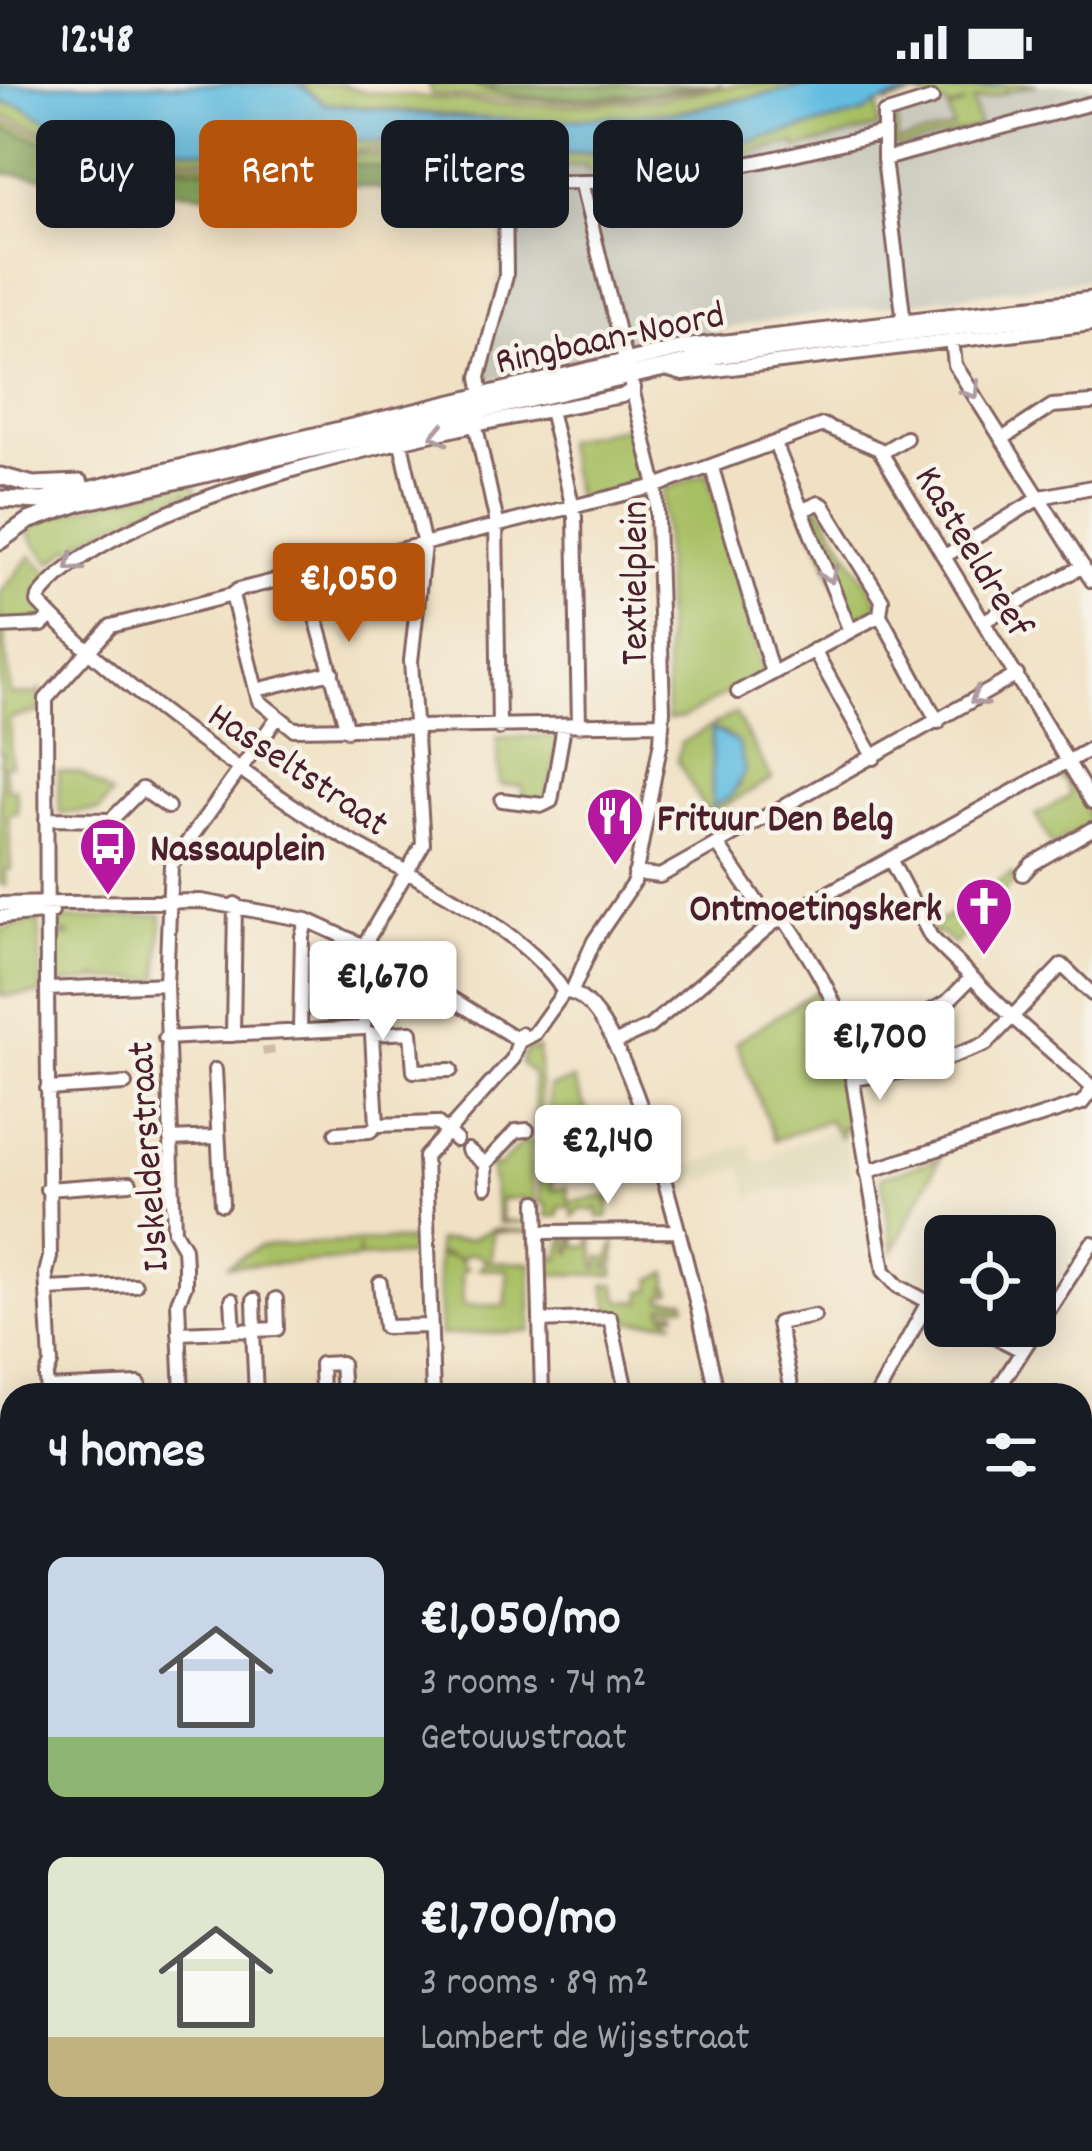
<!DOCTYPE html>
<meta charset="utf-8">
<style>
:root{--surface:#171b24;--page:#242831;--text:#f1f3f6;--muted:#9ea1a6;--accent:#b45309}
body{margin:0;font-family:Dekko,sans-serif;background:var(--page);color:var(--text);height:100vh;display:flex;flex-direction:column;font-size:45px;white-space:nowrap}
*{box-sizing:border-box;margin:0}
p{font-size:39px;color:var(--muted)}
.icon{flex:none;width:66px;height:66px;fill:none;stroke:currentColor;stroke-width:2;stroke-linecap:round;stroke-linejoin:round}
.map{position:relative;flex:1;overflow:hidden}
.panel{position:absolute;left:0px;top:1299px;width:1092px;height:768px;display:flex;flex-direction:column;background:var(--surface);border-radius:36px 36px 0 0;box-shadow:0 6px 30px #0003}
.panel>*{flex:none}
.banner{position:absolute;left:36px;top:36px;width:1020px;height:108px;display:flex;gap:24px}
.buttons{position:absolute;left:924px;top:1131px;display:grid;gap:24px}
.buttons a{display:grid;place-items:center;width:132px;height:132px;border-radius:18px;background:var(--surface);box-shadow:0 6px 30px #0003;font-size:60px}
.price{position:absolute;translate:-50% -102px;padding:0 27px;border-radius:12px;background:#fff;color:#222;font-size:39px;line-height:78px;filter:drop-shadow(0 3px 6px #0008)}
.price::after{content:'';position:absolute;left:50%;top:72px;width:36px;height:27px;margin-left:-18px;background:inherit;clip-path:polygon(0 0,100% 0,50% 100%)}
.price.selected{background:var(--accent);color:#fff}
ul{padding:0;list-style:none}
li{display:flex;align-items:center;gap:36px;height:300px;padding:0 48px}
li span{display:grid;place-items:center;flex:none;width:336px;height:240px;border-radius:18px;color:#555}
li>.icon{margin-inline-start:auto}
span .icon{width:144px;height:144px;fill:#fffc;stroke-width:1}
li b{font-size:51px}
h2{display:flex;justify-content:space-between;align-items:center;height:144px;padding:0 48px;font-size:51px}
.pill{padding:0 42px;border-radius:18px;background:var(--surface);box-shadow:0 6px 30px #0003;font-size:42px;line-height:108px}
.pill.selected{background:var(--accent);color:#fff}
.status{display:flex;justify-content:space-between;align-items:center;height:84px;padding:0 60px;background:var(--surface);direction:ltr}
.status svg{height:33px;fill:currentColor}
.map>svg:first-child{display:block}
.built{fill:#dfd8b7}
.industrial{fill:#c5c5b8}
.green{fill:#a7bf64;stroke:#786f48;stroke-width:3;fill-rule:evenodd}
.forest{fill:#85a65a;stroke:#686242;stroke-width:3}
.water{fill:#63bde1;stroke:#566e86;stroke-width:3}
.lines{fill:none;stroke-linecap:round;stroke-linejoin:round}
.minor-tunnel{stroke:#cfbaa5;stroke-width:12;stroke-dasharray:12 6;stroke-linecap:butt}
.minor-casing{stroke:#846361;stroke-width:18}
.major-casing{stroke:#846361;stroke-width:21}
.minor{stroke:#fff;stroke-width:12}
.major{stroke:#fff;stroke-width:15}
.oneway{stroke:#ae9aa0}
.labels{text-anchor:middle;stroke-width:9;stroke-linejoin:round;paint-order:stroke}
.street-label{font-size:39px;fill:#4a1f2b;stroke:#f7f3e8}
.poi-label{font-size:39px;font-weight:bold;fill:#4a1f2b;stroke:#f7f3e8;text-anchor:start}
</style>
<div class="status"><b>12:48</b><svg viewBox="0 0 49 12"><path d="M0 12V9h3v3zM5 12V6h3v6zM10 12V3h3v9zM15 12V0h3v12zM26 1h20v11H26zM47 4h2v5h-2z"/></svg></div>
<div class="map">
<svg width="1092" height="2067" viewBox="0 0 1092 2067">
<rect width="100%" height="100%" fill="#f7f3e8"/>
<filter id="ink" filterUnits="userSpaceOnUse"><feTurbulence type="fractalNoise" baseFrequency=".00833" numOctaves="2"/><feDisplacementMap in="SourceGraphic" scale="24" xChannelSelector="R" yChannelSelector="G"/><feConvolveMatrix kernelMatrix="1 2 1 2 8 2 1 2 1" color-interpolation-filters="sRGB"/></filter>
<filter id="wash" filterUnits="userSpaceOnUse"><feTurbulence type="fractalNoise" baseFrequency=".004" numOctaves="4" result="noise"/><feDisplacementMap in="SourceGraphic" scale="48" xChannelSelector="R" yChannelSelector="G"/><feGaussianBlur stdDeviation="2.7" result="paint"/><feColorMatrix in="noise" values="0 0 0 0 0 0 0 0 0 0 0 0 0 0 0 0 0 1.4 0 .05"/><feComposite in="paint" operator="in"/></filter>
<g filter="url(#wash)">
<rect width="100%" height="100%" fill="#f0e1c4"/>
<!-- built -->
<path class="built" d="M839,1044L844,1045L852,1095L757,1109L751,1119L742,1082L703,1097L700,1091L684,1096L680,1086L749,1059L756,1079L767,1078L777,1074L775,1069Z"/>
<!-- industrial -->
<path class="industrial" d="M1037,0H1092V195L753,239L472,300L501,185L497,86H548L797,59Z"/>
<!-- green -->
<path class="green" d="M300,0H340L366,8L497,20L567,21L658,15L741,0H814L676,28L544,37L497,36L324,19Z
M429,0H470L491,5L490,0H680L611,6L493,7L559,13L625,12L723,0C626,20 529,20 431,10Z
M1002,0H1037L1007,8L1005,4V9L973,17L979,43L899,64L891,59L890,32L896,31L898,58L953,44L949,26L966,20L948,24L947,20L936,21L916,10L886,20L885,16C928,5 963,11 1002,0Z
M878,18V43L797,65L795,59L714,77L586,86L585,81L546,85L521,75L484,76L369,66L237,78L90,62L0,31V19L20,21L78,53L252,72L320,53L496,70L556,71L670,64L713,68L863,29Z
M0,36L89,66L252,84V89L87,73L0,43Z
M363,70L480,81L516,80L537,91L425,90L353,80L272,95L271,82Z
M629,342L641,401L577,417L563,356Z
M707,389L764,588L683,634L667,636L663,406Z
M193,396L198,414L191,417L187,408L151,423L155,432L148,435L143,426L133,432L137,441L130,444L125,435L81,457L85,466L77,471L71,463L52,479L33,458L27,445L50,433Z
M820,423L877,515L878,522L851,538L808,433L811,425Z
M31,472L53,493L38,508L45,531L38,539L0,538V509Z
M0,550H4L11,611L36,610L40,606V627L9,635L11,681H4L7,704L16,705L18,729L8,730L11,785L6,786V801H0V677L3,669L0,668Z
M735,629L772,695L708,731L677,676L681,659ZM712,645L725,649L738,660L739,702L713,723Z
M561,652L547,716L523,714L522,702L500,701L497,653Z
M58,687L82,690L111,711L99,727L60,729Z
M1066,688L1092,724L1086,728L1092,740L1052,761L1036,731L1070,712L1067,699L1058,692Z
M1011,790L1016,795L968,847L965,844L963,847L966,849L954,861L939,848L934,852L930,844L951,830L953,833L956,831L953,828Z
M162,831L159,895L98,896L97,891L96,896L56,900V853L70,852L69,849H56V836Z
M39,836L41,910L1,912L0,846Z
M816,907L841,986L847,1028L850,1029L847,1033L851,1035L847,1036V1041L852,1043H839L844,1045L841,1053L828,1036L775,1056L736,958Z
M538,964L544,1076L551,1077L553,1106L567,1103L569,1118L611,1112L607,1133H598L597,1123L593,1127L582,1125L574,1133L571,1123H559V1132H547V1121L540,1118L533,991L521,979L525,967Z
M574,996L590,1037L550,1051L549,1003Z
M522,1058H531L530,1087L535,1120L527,1121L526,1127L525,1114L501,1115L502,1137L527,1138L499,1139L490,1080L499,1083Z
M940,1074L893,1167L881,1093Z
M494,1145L534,1148H493L491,1178L531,1179V1247L441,1251L437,1172L455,1173L468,1185L462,1186L463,1222L506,1221L507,1186L479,1185L486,1177L477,1170H466L463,1175L437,1169V1157L469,1155Z
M548,1152L554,1174L560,1175L564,1152H568L569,1168L572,1169L573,1152H577L576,1162H588L592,1152L596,1184H600V1173L610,1174L615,1157V1179L607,1180V1183L614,1184V1191L549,1190Z
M389,1156L417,1158V1171L359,1174L358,1163V1174L353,1176L227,1182L260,1162Z
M668,1189V1202L664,1204H671L672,1208L663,1210L662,1215L685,1216L686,1221L663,1222V1227L676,1226V1230L665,1231L673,1237L628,1238V1231H612L604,1201L615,1200L620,1217H642V1207H651L652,1195Z"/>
<!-- forest -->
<path class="forest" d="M470,0H490L491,5L495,1L709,0C645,11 530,26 470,0Z
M0,43L87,73L246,89H251L252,84L271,82L273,94L353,80L425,90L428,122L419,123L417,110L346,100L273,109L247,107L240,114L0,89Z"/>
<!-- water -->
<path class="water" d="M0,0H299L324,20L460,34L547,37L684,28L816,0H1002C956,13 904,0 863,29L713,67L670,63L526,71L320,53L253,72L78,53L20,21L0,18Z
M712,645L738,659L745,687L731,712L712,723Z"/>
</g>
<g filter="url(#ink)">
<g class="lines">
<!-- minor-tunnel -->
<path class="minor-tunnel" d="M268,963L269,971"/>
<defs>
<path id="minor" d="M884,75L1092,19
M431,96C508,97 587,102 664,93C738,85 810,66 883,49
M904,238L884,75V30L932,15
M952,256L955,281L1092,497
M665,285L683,290L1092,240
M482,312L479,293L506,192L505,97
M550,326L575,433L579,642
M476,343L496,435L499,644
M1002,355L1052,322L1092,319
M775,359L850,547
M881,369L906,354
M712,384L772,589
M945,472L1041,413L1092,403
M304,490L347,646
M232,511L259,617L294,645L662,639
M880,531L938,638
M984,537L1083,482
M0,543L42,541L51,532
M814,566L874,674
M256,606L332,588
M738,608L880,531L882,516L823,421L819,419L803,426
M277,634L171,781L166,900L47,905L46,615L111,542L232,511L238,506L656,402L823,341L879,365L1092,718
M502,716L543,721L551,717L564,642
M46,735L111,736L142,705L168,723
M718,761L772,840
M890,775L931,853L1012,933L1092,1003
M635,789L660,792L1017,591
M1023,790L1032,780L1092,745
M0,820L201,817L307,836L375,867L520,957L534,950L564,908C633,905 703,1250 718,1311
M0,833L52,828
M783,833C809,871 831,905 845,949L884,1187L898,1202L945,1227
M364,861L423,760L411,577L424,461L401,359
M166,900L174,1147L184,1164L185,1182V1201L178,1218L182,1311
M572,907L594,857L634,798L661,657L663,626L656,402L581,98
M564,908C519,835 390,784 318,738C228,679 112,596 38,518L39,513C124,402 482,339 622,312L634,304
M920,933L947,918L971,894
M300,947L302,852L307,836
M845,949L912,936
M233,951L235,820
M165,954L364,944L368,878L375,867
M614,959L649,943L772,840L1092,664
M215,986L222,1120
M852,995L918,985L986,960L1062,881L1092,910
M47,1005L125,1000
M377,1041L372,950L411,948L414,987L451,986
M336,1049L370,1047L377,1041L437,1039L456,1056
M170,1055L218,1053
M468,1066L485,1080
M866,1088L1082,1019L1092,1006
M486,1103L485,1080L516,1047L527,1046
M47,1105L130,1099
M537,1118L542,1311
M538,1148L679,1147
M380,1199L385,1243L431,1242
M47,1205L135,1201
M232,1216L234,1247
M254,1216L255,1246
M540,1237L610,1234L627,1311
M974,1242L1021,1266
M253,1246L256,1311
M179,1249L277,1245L276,1215
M46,1304L139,1300
M47,1311L46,1292L51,1280L46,1189L50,1173L47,905
M322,1311L321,1280L341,1279L343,1311
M433,1311L425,1073L513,975L521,950
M793,1311L778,1239L814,1232
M877,1311L928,1218
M994,1311L1092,1159
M1080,1348L1092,1354
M0,1479L12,1482
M1080,1513L1092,1461
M1080,1627L1092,1629
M0,1638L12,1636
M0,1734L8,1788
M1080,1790L1092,1824
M0,1826L12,1825
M0,1840L12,1838
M31,2055L36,2067
M88,2055L93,2067
M162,2055L168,2067
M196,2055L202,2067
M281,2055L286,2067
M374,2055L378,2067
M725,2055L726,2067
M833,2055V2067
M1061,2055L1092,2056
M40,2067L66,2055
M511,2067L526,2055
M997,2067L998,2055"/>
<path id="major" d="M0,392L33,401L80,399
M0,415L42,417L683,264L1092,216
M0,457L28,437L79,419L721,271L1092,227"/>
</defs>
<!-- minor casing -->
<use href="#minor" class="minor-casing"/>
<!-- major casing -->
<use href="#major" class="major-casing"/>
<!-- minor -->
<use href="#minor" class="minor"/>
<!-- major -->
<use href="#major" class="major"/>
</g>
<!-- one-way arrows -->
<defs><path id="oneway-chevron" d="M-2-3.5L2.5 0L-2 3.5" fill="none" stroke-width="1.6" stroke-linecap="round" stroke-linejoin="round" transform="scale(3)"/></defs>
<g class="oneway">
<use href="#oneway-chevron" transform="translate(972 307) rotate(57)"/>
<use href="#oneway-chevron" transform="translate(439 351) rotate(168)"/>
<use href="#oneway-chevron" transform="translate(73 480) rotate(143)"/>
<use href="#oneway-chevron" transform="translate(829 491) rotate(69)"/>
<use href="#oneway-chevron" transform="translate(978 614) rotate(150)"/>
</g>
</g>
<!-- icons -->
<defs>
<symbol id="restaurant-pin" viewBox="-11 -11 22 30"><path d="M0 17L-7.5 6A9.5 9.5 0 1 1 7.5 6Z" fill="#b5179e" stroke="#f7f3e8"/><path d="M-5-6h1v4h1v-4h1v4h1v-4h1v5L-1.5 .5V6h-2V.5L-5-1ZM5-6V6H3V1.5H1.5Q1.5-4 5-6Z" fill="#fff"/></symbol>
<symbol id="bus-pin" viewBox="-11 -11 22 30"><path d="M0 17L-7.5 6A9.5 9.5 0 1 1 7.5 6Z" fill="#b5179e" stroke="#f7f3e8"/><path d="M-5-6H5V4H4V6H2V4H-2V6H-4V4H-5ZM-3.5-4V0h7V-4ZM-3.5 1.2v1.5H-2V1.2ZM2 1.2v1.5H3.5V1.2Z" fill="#fff"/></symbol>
<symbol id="church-pin" viewBox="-11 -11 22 30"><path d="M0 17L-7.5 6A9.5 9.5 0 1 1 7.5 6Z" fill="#b5179e" stroke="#f7f3e8"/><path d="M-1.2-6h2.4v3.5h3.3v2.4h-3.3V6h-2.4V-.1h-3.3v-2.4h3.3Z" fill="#fff"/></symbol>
</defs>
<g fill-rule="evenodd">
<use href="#restaurant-pin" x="582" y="699" width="66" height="90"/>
<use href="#bus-pin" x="75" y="729" width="66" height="90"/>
<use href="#church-pin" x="951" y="789" width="66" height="90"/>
</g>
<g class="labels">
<!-- street labels -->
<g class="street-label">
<text transform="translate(609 251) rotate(-12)" y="14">Ringbaan-Noord</text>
<text transform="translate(976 466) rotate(59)" y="14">Kasteeldreef</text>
<text transform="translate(632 499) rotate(-90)" y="14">Textielplein</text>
<text transform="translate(300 683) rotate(34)" y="14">Hasseltstraat</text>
<text transform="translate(145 1073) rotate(-94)" y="14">IJskelderstraat</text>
</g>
<!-- poi labels -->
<g class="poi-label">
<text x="657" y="746">Frituur Den Belg</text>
<text x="150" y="776">Nassauplein</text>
<text x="942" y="836" text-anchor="end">Ontmoetingskerk</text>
</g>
</g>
</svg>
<div class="buttons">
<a><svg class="icon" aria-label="locate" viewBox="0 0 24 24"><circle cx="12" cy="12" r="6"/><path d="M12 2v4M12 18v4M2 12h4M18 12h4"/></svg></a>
</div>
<b class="price selected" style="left:349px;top:561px">€1,050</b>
<b class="price" style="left:383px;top:959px">€1,670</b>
<b class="price" style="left:880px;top:1019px">€1,700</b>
<b class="price" style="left:608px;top:1123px">€2,140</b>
<div class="banner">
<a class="pill">Buy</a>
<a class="pill selected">Rent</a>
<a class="pill">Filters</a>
<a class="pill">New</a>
</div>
<section class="panel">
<h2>4 homes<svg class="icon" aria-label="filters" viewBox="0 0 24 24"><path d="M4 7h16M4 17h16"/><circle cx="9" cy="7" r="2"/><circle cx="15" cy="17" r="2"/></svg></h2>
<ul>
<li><span style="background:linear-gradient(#c9d6e8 75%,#8fb573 0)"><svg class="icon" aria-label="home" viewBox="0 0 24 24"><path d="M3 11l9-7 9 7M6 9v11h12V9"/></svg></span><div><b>€1,050/mo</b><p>3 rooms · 74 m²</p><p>Getouwstraat</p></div></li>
<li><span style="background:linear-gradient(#dfe7d0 75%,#c2b280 0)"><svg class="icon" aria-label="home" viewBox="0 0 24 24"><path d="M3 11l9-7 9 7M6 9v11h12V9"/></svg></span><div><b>€1,700/mo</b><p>3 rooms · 89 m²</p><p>Lambert de Wijsstraat</p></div></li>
</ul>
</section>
</div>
